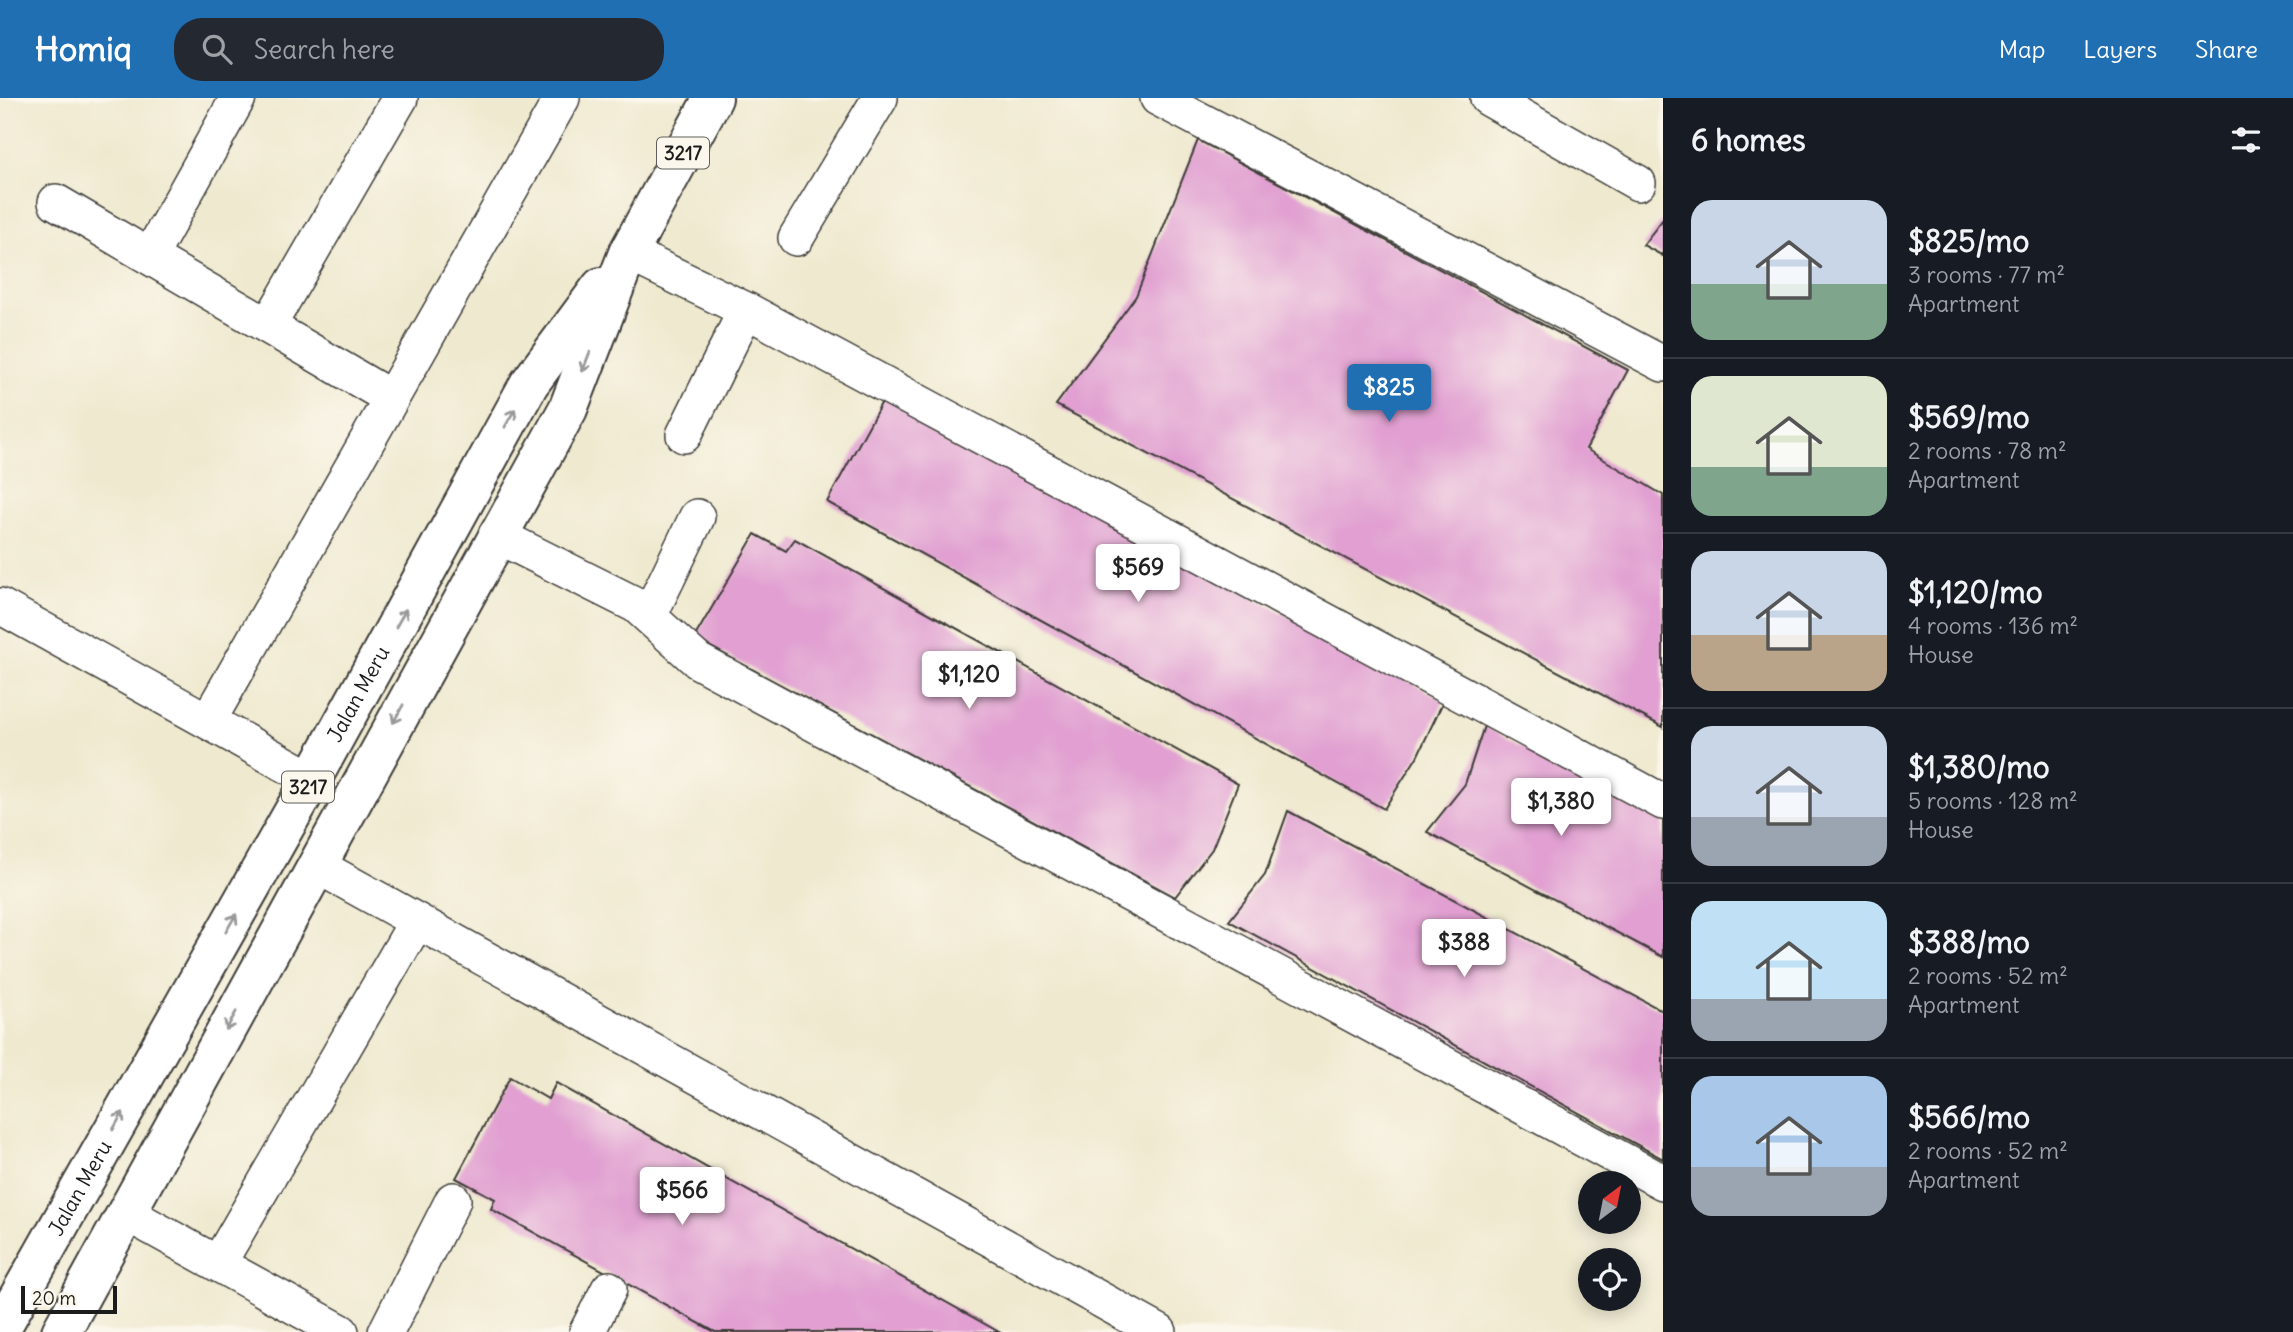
<!DOCTYPE html>
<meta charset="utf-8">
<style>
:root{--surface:#171b24;--page:#242831;--text:#f1f3f6;--muted:#9ea1a6;--line:#363941;--accent:#1f6fb2}
body{margin:0;font-family:Delius,sans-serif;background:var(--page);color:var(--text);height:100vh;display:flex;flex-direction:column;font-size:26px;white-space:nowrap}
*{box-sizing:border-box;margin:0}
p{font-size:23px;color:var(--muted)}
.icon{flex:none;width:38px;height:38px;fill:none;stroke:currentColor;stroke-width:2;stroke-linecap:round;stroke-linejoin:round}
.map{position:relative;flex:1;overflow:hidden}
.sheet{display:flex;flex-direction:column;background:var(--surface);width:630px}
.sheet>*{flex:none}
.needle{width:46px;rotate:32deg}
.buttons{position:absolute;left:1578px;top:1073px;display:grid;gap:14px}
.buttons a{display:grid;place-items:center;width:63px;height:63px;border-radius:50%;background:var(--surface);box-shadow:0 4px 18px #0003;font-size:35px}
.scale{position:absolute;left:21px;bottom:18px;width:96px;box-sizing:border-box;padding-left:7px;border:4px solid #1c1c1c;border-top:0;font-size:19px;line-height:24px;white-space:nowrap;color:#1c1c1c;-webkit-text-stroke:5px #fbf7ec;paint-order:stroke}
.price{position:absolute;translate:-50% -60px;padding:0 16px;border-radius:7px;background:#fff;color:#222;font-size:23px;line-height:46px;filter:drop-shadow(0 2px 4px #0008)}
.price::after{content:'';position:absolute;left:50%;top:42px;width:21px;height:16px;margin-left:-10px;background:inherit;clip-path:polygon(0 0,100% 0,50% 100%)}
.price.selected{background:var(--accent);color:#fff}
ul{padding:0;list-style:none}
li{display:flex;align-items:center;gap:21px;height:175px;padding:0 28px}
li+li{border-top:2px solid var(--line)}
li span{display:grid;place-items:center;flex:none;width:196px;height:140px;border-radius:21px;color:#555}
li>.icon{margin-inline-start:auto}
span .icon{width:84px;height:84px;fill:#fffc;stroke-width:1}
li b{font-size:30px}
h2{display:flex;justify-content:space-between;align-items:center;height:84px;padding:0 28px;font-size:30px}
header{display:flex;align-items:center;gap:42px;box-sizing:border-box;height:98px;padding:0 35px;background:var(--accent);color:#fff}
header strong{font-size:33px}
nav{display:flex;gap:38px;margin-inline-start:auto;font-size:24px}
.search{width:490px;height:63px;background:var(--page);display:flex;align-items:center;gap:18px;box-sizing:border-box;padding:0 24px;border-radius:28px;color:var(--muted);font-size:26px}
main{display:flex;flex:1;min-height:0}
.map>svg:first-child{display:block}
.building{fill:#e1a0d1}
.lines{fill:none;stroke-linecap:round;stroke-linejoin:round}
.minor-casing{stroke:#3c3b37;stroke-width:38}
.major-casing{stroke:#3c3b37;stroke-width:42}
.minor{stroke:#fff;stroke-width:35}
.major{stroke:#fff;stroke-width:38}
.oneway{stroke:#999}
.labels{text-anchor:middle;stroke-width:5;stroke-linejoin:round;paint-order:stroke}
.shield{fill:#fbf7ec;stroke:#5f5e5a;stroke-width:2}
.shield-label{font-size:19px;font-weight:bold;fill:#1c1c1c}
.street-label{font-size:21px;fill:#1c1c1c;stroke:#fbf7ec}
</style>
<header>
<strong>Homiq</strong>
<div class="search"><svg class="icon" aria-label="search" viewBox="0 0 24 24"><circle cx="10" cy="10" r="6"/><path d="M15 15l6 6"/></svg>Search here</div>
<nav><a>Map</a><a>Layers</a><a>Share</a></nav>
</header>
<main>
<div class="map">
<svg width="1663" height="1234" viewBox="0 0 1663 1234">
<rect width="100%" height="100%" fill="#fbf7ec"/>
<filter id="ink" filterUnits="userSpaceOnUse"><feTurbulence type="fractalNoise" baseFrequency=".0143" numOctaves="2"/><feDisplacementMap in="SourceGraphic" scale="14" xChannelSelector="R" yChannelSelector="G"/><feConvolveMatrix kernelMatrix="1 2 1 2 8 2 1 2 1" color-interpolation-filters="sRGB"/></filter>
<filter id="wash" filterUnits="userSpaceOnUse"><feTurbulence type="fractalNoise" baseFrequency=".00686" numOctaves="4" result="noise"/><feDisplacementMap in="SourceGraphic" scale="28" xChannelSelector="R" yChannelSelector="G"/><feGaussianBlur stdDeviation="1.57" result="paint"/><feColorMatrix in="noise" values="0 0 0 0 0 0 0 0 0 0 0 0 0 0 0 0 0 1.4 0 .05"/><feComposite in="paint" operator="in"/></filter>
<g filter="url(#wash)">
<rect width="100%" height="100%" fill="#efe9cf"/>
<g id="blocks">
<!-- building -->
<path class="building" d="M1198,42L1628,272L1586,351L1663,397V629L1056,307L1136,198Z
M1663,121V158L1643,147Z
M884,300L1444,602L1417,659L1384,711L827,404Z
M755,436L786,453L795,441L1238,686L1212,751L1175,799L694,540Z
M1484,628L1663,721V859L1427,734L1465,686Z
M1288,713L1663,913V1061L1229,823L1265,777Z
M510,979L548,1001L556,985L999,1234H715L491,1111L495,1101L456,1080Z"/>
</g>
</g>
<g filter="url(#ink)">
<use href="#blocks" fill-opacity="0" stroke="#3c3b37" stroke-width="2"/>
<g class="lines">
<defs>
<path id="minor" d="M1158,0L1663,266
M1488,0L1638,85
M56,104L391,300
M796,140L880,0
M628,155L746,212L1663,704
M150,158L238,0
M268,228L400,0
M684,337L746,212
M496,437L636,507L698,563L1663,1084
M0,508L312,681
M649,518L697,419
M208,623L562,0
M316,767L1159,1234
M126,1115L341,1234
M218,1166L417,823
M386,1234L453,1102
M587,1234L609,1191"/>
<g id="major">
<path id="s1" d="M0,1232L312,681L529,286L601,189"/>
<path d="M61,1234L568,311L628,155L713,0"/>
</g>
</defs>
<!-- minor casing -->
<use href="#minor" class="minor-casing"/>
<!-- major casing -->
<use href="#major" class="major-casing"/>
<!-- minor -->
<use href="#minor" class="minor"/>
<!-- major -->
<use href="#major" class="major"/>
</g>
<!-- one-way arrows -->
<defs><path id="oneway-shaft" d="M-6 0H5M1.5-3L5.5 0L1.5 3" fill="none" stroke-width="1.6" stroke-linecap="round" stroke-linejoin="round" transform="scale(1.75)"/></defs>
<g class="oneway">
<use href="#oneway-shaft" transform="translate(586 264) rotate(111)"/>
<use href="#oneway-shaft" transform="translate(510 320) rotate(-61)"/>
<use href="#oneway-shaft" transform="translate(401 520) rotate(-61)"/>
<use href="#oneway-shaft" transform="translate(398 616) rotate(119)"/>
<use href="#oneway-shaft" transform="translate(231 825) rotate(-60)"/>
<use href="#oneway-shaft" transform="translate(231 923) rotate(119)"/>
<use href="#oneway-shaft" transform="translate(118 1023) rotate(-60)"/>
</g>
</g>
<g class="labels">
<!-- shield labels -->
<g class="shield">
<rect x="657" y="39.5" width="52" height="31" rx="5"/>
<rect x="282" y="673.5" width="52" height="31" rx="5"/>
</g>
<g class="shield-label">
<text x="683" y="62">3217</text>
<text x="308" y="696">3217</text>
</g>
<!-- street labels -->
<g class="street-label">
<text dy="7" stroke="none"><textPath href="#s1" startOffset="730">Jalan Meru</textPath></text>
<text dy="7" stroke="none"><textPath href="#s1" startOffset="163">Jalan Meru</textPath></text>
</g>
</g>
</svg>
<div class="buttons">
<a><svg class="needle" viewBox="-14 -14 28 28"><path d="M0-13l5 13h-10z" fill="#e53935"/><path d="M0 13l5-13h-10z" fill="#9ea1a6"/></svg></a>
<a><svg class="icon" aria-label="locate" viewBox="0 0 24 24"><circle cx="12" cy="12" r="6"/><path d="M12 2v4M12 18v4M2 12h4M18 12h4"/></svg></a>
</div>
<div class="scale">20 m</div>
<b class="price selected" style="left:1389px;top:326px">$825</b>
<b class="price" style="left:1138px;top:506px">$569</b>
<b class="price" style="left:969px;top:613px">$1,120</b>
<b class="price" style="left:1561px;top:740px">$1,380</b>
<b class="price" style="left:1464px;top:881px">$388</b>
<b class="price" style="left:682px;top:1129px">$566</b>
</div>
<section class="sheet">
<h2>6 homes<svg class="icon" aria-label="filters" viewBox="0 0 24 24"><path d="M4 7h16M4 17h16"/><circle cx="9" cy="7" r="2"/><circle cx="15" cy="17" r="2"/></svg></h2>
<ul>
<li><span style="background:linear-gradient(#c9d6e8 60%,#7fa58c 0)"><svg class="icon" aria-label="home" viewBox="0 0 24 24"><path d="M3 11l9-7 9 7M6 9v11h12V9"/></svg></span><div><b>$825/mo</b><p>3 rooms · 77 m²</p><p>Apartment</p></div></li>
<li><span style="background:linear-gradient(#dfe7d0 65%,#7fa58c 0)"><svg class="icon" aria-label="home" viewBox="0 0 24 24"><path d="M3 11l9-7 9 7M6 9v11h12V9"/></svg></span><div><b>$569/mo</b><p>2 rooms · 78 m²</p><p>Apartment</p></div></li>
<li><span style="background:linear-gradient(#c9d6e8 60%,#b9a48a 0)"><svg class="icon" aria-label="home" viewBox="0 0 24 24"><path d="M3 11l9-7 9 7M6 9v11h12V9"/></svg></span><div><b>$1,120/mo</b><p>4 rooms · 136 m²</p><p>House</p></div></li>
<li><span style="background:linear-gradient(#c9d6e8 65%,#9aa5b1 0)"><svg class="icon" aria-label="home" viewBox="0 0 24 24"><path d="M3 11l9-7 9 7M6 9v11h12V9"/></svg></span><div><b>$1,380/mo</b><p>5 rooms · 128 m²</p><p>House</p></div></li>
<li><span style="background:linear-gradient(#bfe0f5 70%,#9aa5b1 0)"><svg class="icon" aria-label="home" viewBox="0 0 24 24"><path d="M3 11l9-7 9 7M6 9v11h12V9"/></svg></span><div><b>$388/mo</b><p>2 rooms · 52 m²</p><p>Apartment</p></div></li>
<li><span style="background:linear-gradient(#a9c7e8 65%,#9aa5b1 0)"><svg class="icon" aria-label="home" viewBox="0 0 24 24"><path d="M3 11l9-7 9 7M6 9v11h12V9"/></svg></span><div><b>$566/mo</b><p>2 rooms · 52 m²</p><p>Apartment</p></div></li>
</ul>
</section>
</main>
